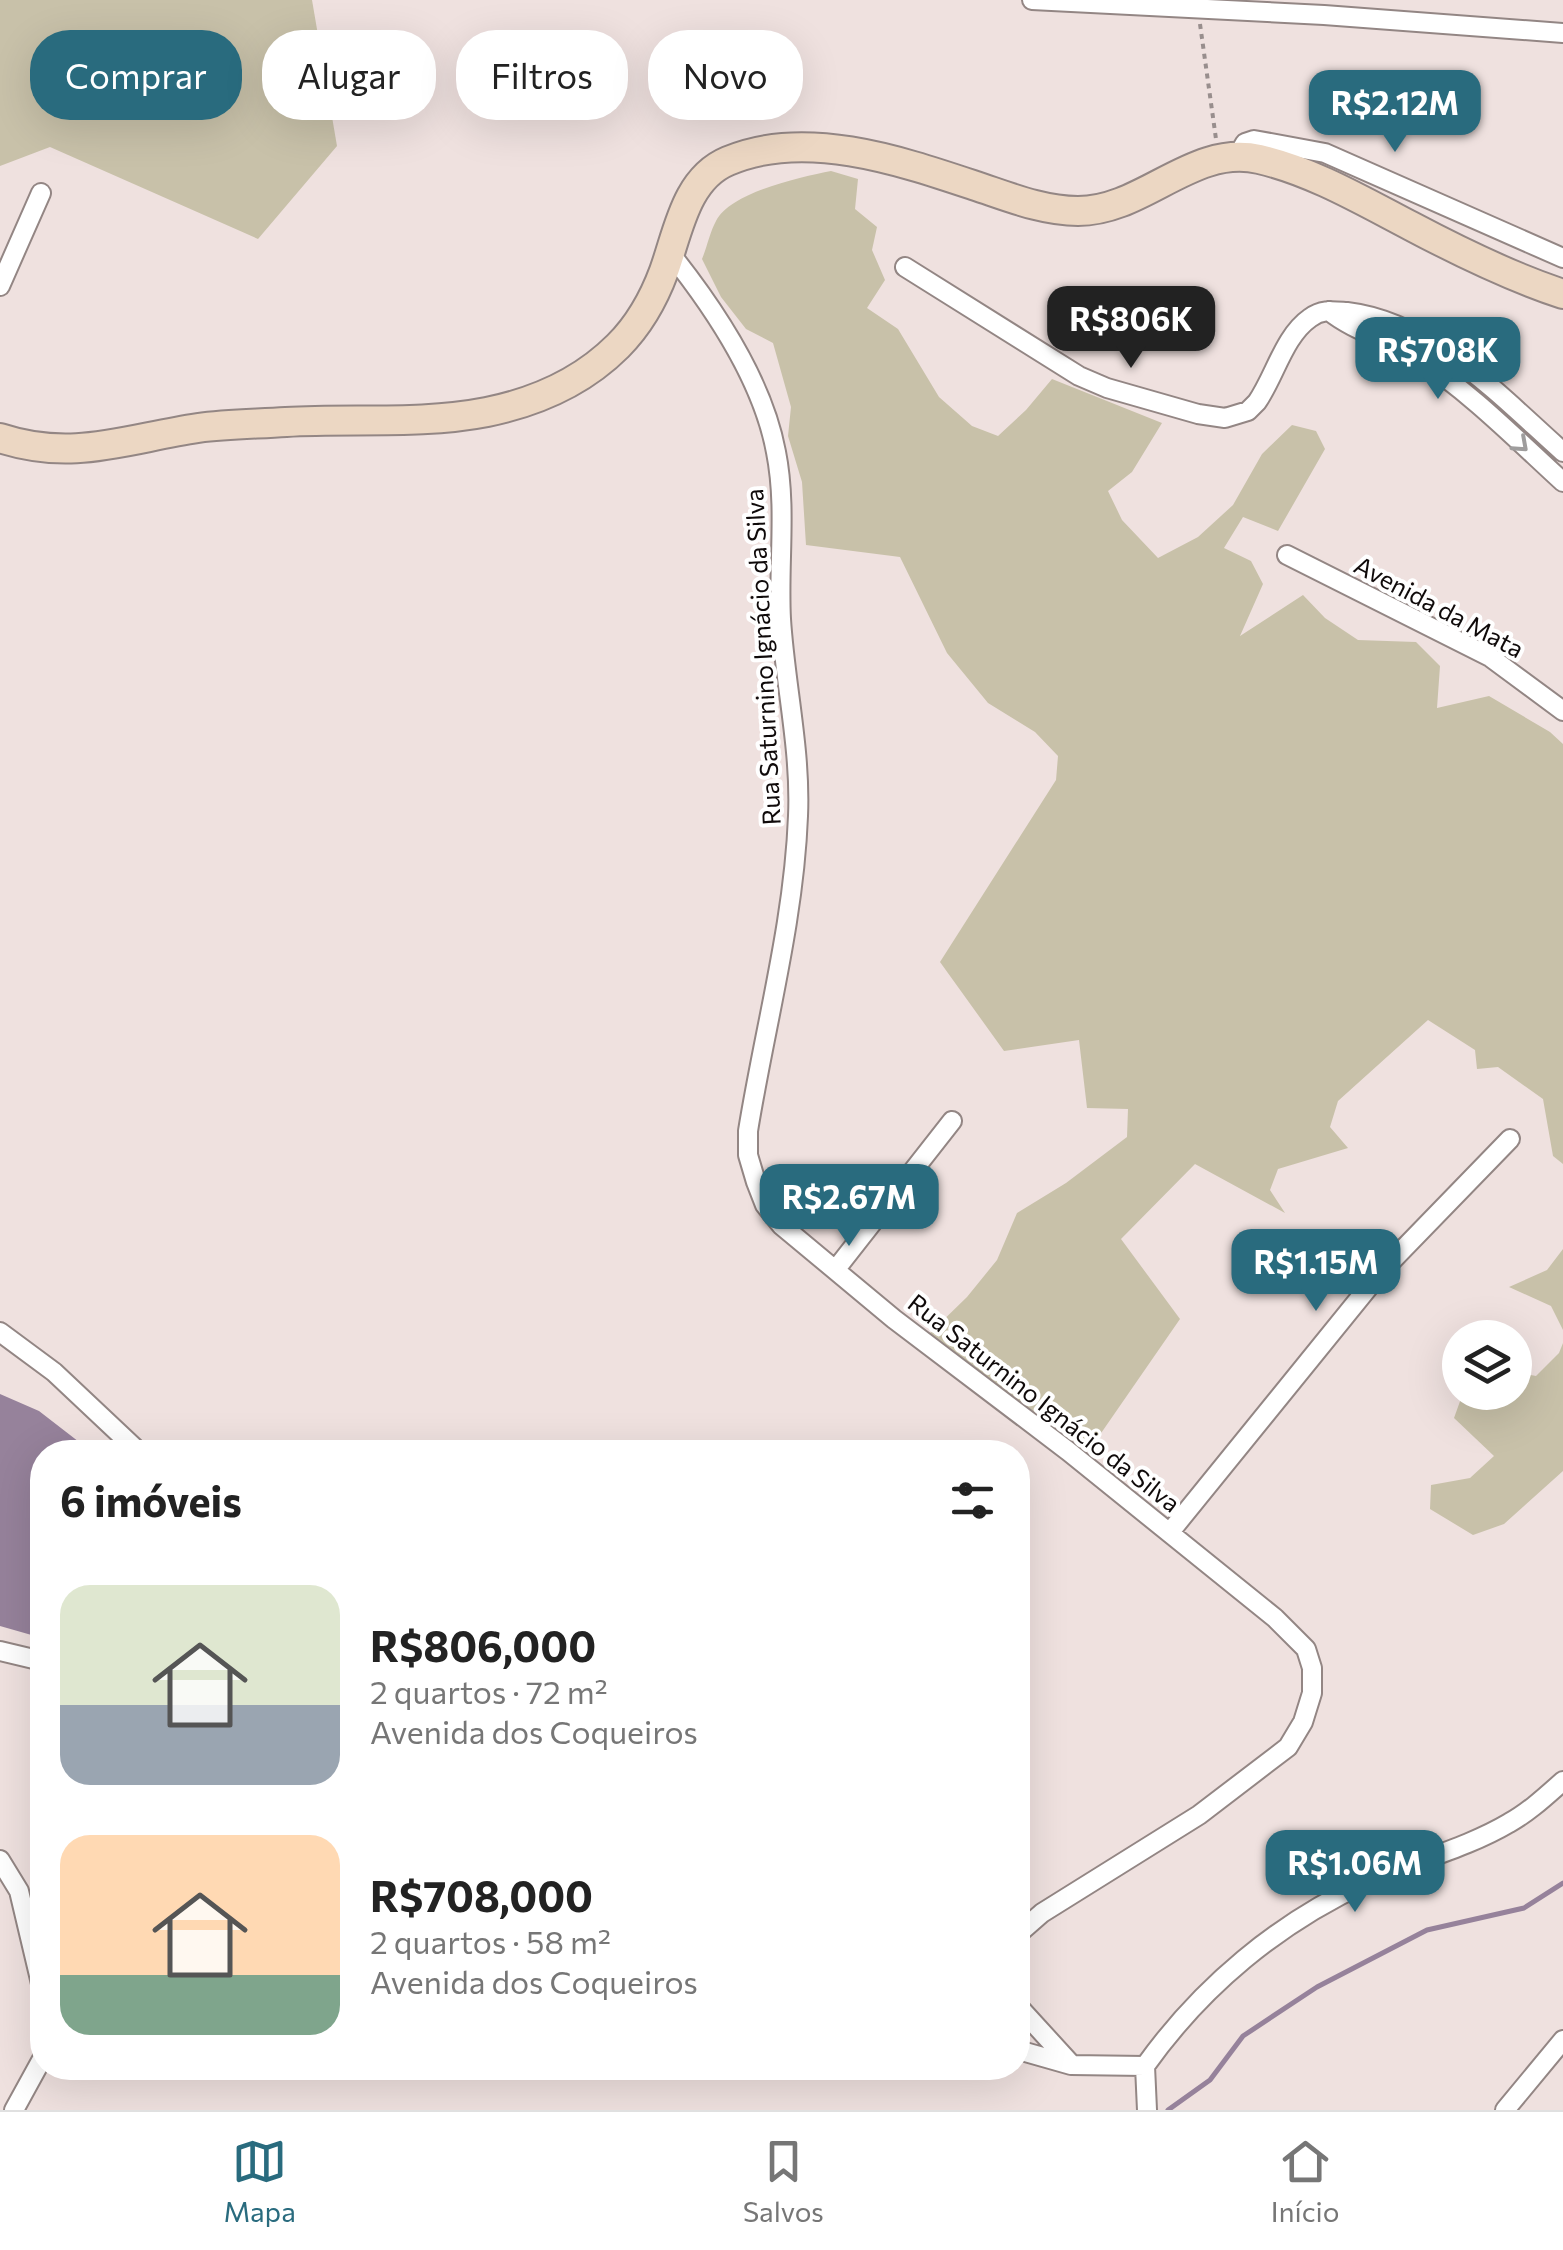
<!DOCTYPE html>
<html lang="pt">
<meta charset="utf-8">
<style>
:root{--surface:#fff;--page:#f2f2f2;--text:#222;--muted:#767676;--line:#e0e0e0;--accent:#296b7e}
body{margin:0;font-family:Commissioner,sans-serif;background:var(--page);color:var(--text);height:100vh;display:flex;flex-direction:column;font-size:38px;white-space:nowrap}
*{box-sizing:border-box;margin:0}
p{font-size:32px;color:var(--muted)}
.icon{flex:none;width:55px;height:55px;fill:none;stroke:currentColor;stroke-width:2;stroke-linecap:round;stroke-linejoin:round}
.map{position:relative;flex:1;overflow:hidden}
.drawer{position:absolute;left:30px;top:1440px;width:1000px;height:640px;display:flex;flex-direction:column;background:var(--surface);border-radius:40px;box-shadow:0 10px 40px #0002}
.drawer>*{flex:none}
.guide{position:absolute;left:30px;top:30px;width:1000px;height:90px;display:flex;gap:20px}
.tools{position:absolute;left:1442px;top:1320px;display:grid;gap:20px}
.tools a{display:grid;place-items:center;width:90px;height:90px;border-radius:50%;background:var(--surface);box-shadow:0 10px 40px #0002;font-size:50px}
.price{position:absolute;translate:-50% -85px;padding:0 22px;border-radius:20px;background:var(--accent);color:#fff;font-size:32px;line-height:65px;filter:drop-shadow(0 2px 5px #0008)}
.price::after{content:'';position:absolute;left:50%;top:60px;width:30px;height:22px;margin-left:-15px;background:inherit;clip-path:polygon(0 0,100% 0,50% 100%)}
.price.current{background:#222;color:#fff}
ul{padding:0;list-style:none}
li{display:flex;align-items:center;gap:30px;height:250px;padding:0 30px}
li span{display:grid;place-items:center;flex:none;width:280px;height:200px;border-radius:30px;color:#555}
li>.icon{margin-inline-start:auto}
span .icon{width:120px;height:120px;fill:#fffc;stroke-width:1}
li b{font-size:42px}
h2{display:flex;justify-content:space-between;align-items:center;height:120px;padding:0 30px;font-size:42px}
.pill{padding:0 35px;border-radius:40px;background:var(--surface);box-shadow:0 10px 40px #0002;font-size:35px;line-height:90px}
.pill.current{background:var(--accent);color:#fff}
.dock{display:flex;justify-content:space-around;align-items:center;height:140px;border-top:2px solid var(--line);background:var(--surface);font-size:28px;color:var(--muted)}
.dock a{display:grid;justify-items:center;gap:5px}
.dock .current{color:var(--accent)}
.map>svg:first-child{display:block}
.green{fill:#c8c1a9}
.water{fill:#96829b}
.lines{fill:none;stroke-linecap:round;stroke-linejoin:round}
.stream{stroke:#96829b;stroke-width:5}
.minor-casing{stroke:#938684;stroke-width:22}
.secondary-casing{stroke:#938684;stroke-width:32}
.path{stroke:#988e8d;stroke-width:4;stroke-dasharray:5 5;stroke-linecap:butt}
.minor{stroke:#fff;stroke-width:18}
.secondary{stroke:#ecd7c3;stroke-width:28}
.oneway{stroke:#9f9d9d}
.labels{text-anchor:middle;stroke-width:8;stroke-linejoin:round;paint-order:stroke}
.street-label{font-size:25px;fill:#0f0a0a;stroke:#fff}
</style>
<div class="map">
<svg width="1563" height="2110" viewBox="0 0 1563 2110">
<rect width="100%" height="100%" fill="#efe1df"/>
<!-- green -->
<path class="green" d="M0,0H312L337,146L258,239L50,147L0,166Z
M831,171L858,179L855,209L877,227L872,250L885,280L867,308L898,329L939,397L972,426L998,436L1026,410L1052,379L1162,423L1132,472L1108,491L1122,520L1158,558L1198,537L1233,505L1262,454L1292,425L1316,431L1325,449L1278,531L1243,517L1224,548L1251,561L1263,584L1240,636L1303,595L1325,618L1358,640L1416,642L1440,666L1437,708L1489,696L1550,732L1563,744V1164L1553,1156L1543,1099L1498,1067L1477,1069L1475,1050L1428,1020L1338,1101L1330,1127L1348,1148L1278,1169L1270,1190L1285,1213L1195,1164L1121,1239L1180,1319L1088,1452L929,1334L967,1297L997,1260L1017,1213L1066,1183L1127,1137L1128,1109L1087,1108L1079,1040L1004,1051L940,962L1056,780L1058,756L1035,732L988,703L947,653L900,557L806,545L802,482L788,436L791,407L773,343L746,329L721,297L702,259C707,247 710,232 716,221C731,192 801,177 831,171Z
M1563,1249V1330L1551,1306L1509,1287L1547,1270Z
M1563,1343V1471L1504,1524L1473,1535L1430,1509L1431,1485L1470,1478L1494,1456L1454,1418L1463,1393L1515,1392V1372L1536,1376L1559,1353Z"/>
<!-- water -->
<path class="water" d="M0,1394L39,1411L92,1452H42V1638L0,1626Z"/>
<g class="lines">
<!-- stream -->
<path class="stream" d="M1168,2110L1210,2080L1243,2036L1317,1987L1427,1930L1524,1908L1563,1883"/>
<defs>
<path id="minor" d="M1032,0L1324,15L1563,33
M1238,155L1245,143L1254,140L1325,153L1563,258
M670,253C714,308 763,382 776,452C787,507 778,564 781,619C785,684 801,750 798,816C794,922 765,1026 748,1131V1155L756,1182L765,1205L781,1225L894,1319L1068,1451L1275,1618L1306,1649L1312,1668V1693L1303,1722L1288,1747L1199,1815L1042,1913L1018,1934
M905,267L1079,376L1107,388L1198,414L1225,418L1248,411L1257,402C1275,376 1284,336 1310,318C1322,309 1333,311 1347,312C1432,322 1501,397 1563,452
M0,286L41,193
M1329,311C1355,332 1388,339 1416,357C1470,392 1516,439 1563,482
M1287,555L1490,657L1563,711
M836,1269L952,1121
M0,1332L54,1372L139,1452
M1170,1532L1380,1273L1510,1139
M0,1651L42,1661
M0,1860L19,1891L42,1988
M1018,2006L1071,2064
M1018,2050L1071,2065L1145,2066
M1145,2066C1202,1986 1278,1923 1367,1882C1413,1861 1465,1849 1509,1823C1529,1812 1546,1796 1563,1781
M1145,2066L1147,2110
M14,2110L42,2059
M1505,2110L1563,2040"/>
<path id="secondary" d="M0,438C73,462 125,439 198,428C227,424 257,424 286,422C352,418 421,425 487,412C536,402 583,381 618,346C638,326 654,298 664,271C678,233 685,179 728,161C805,128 901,161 976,186C1009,197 1043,211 1078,211C1144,211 1192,144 1259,159C1312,171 1363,201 1411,226C1460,252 1511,277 1563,294"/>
</defs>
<!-- minor casing -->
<use href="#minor" class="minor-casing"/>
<!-- secondary casing -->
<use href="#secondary" class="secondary-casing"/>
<!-- path -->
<path class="path" d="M1200,24L1216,139"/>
<!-- minor -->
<use href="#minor" class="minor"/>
<!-- secondary -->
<use href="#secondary" class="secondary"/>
</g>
<!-- one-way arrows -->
<defs><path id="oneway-chevron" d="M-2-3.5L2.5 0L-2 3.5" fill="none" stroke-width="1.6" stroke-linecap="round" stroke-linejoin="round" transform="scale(2.5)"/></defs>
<use class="oneway" href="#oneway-chevron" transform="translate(1521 445) rotate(42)"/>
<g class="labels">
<!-- street labels -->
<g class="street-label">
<text transform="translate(1439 607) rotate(28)" y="9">Avenida da Mata</text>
<text transform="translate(763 657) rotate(-93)" y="9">Rua Saturnino Ignácio da Silva</text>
<text transform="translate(1044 1403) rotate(38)" y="9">Rua Saturnino Ignácio da Silva</text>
</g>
</g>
</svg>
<div class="tools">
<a><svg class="icon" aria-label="layers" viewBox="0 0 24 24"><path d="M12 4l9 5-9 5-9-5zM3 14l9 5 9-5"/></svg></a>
</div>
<b class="price" style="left:1395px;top:155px">R$2.12M</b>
<b class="price current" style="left:1131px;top:371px">R$806K</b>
<b class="price" style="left:1438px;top:402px">R$708K</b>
<b class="price" style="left:849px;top:1249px">R$2.67M</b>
<b class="price" style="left:1316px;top:1314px">R$1.15M</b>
<b class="price" style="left:1355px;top:1915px">R$1.06M</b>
<div class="guide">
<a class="pill current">Comprar</a>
<a class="pill">Alugar</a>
<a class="pill">Filtros</a>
<a class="pill">Novo</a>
</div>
<section class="drawer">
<h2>6 imóveis<svg class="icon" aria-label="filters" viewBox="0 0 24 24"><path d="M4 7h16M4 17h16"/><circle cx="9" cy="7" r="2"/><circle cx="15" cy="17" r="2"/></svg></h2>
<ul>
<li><span style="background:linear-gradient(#dfe7d0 60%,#9aa5b1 0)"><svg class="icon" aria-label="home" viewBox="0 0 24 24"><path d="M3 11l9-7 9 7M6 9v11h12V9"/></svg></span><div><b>R$806,000</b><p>2 quartos · 72 m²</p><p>Avenida dos Coqueiros</p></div></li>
<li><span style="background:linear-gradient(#ffd9b3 70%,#7fa58c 0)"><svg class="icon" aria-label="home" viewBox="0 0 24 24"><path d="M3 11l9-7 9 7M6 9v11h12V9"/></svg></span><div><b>R$708,000</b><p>2 quartos · 58 m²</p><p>Avenida dos Coqueiros</p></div></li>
</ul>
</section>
</div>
<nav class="dock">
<a class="current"><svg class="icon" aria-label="map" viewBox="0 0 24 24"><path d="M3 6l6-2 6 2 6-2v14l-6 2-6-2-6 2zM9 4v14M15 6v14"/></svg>Mapa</a>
<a><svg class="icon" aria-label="saved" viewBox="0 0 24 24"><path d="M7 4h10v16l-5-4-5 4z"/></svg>Salvos</a>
<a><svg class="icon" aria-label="home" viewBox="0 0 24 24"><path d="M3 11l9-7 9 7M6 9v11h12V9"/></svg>Início</a>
</nav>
